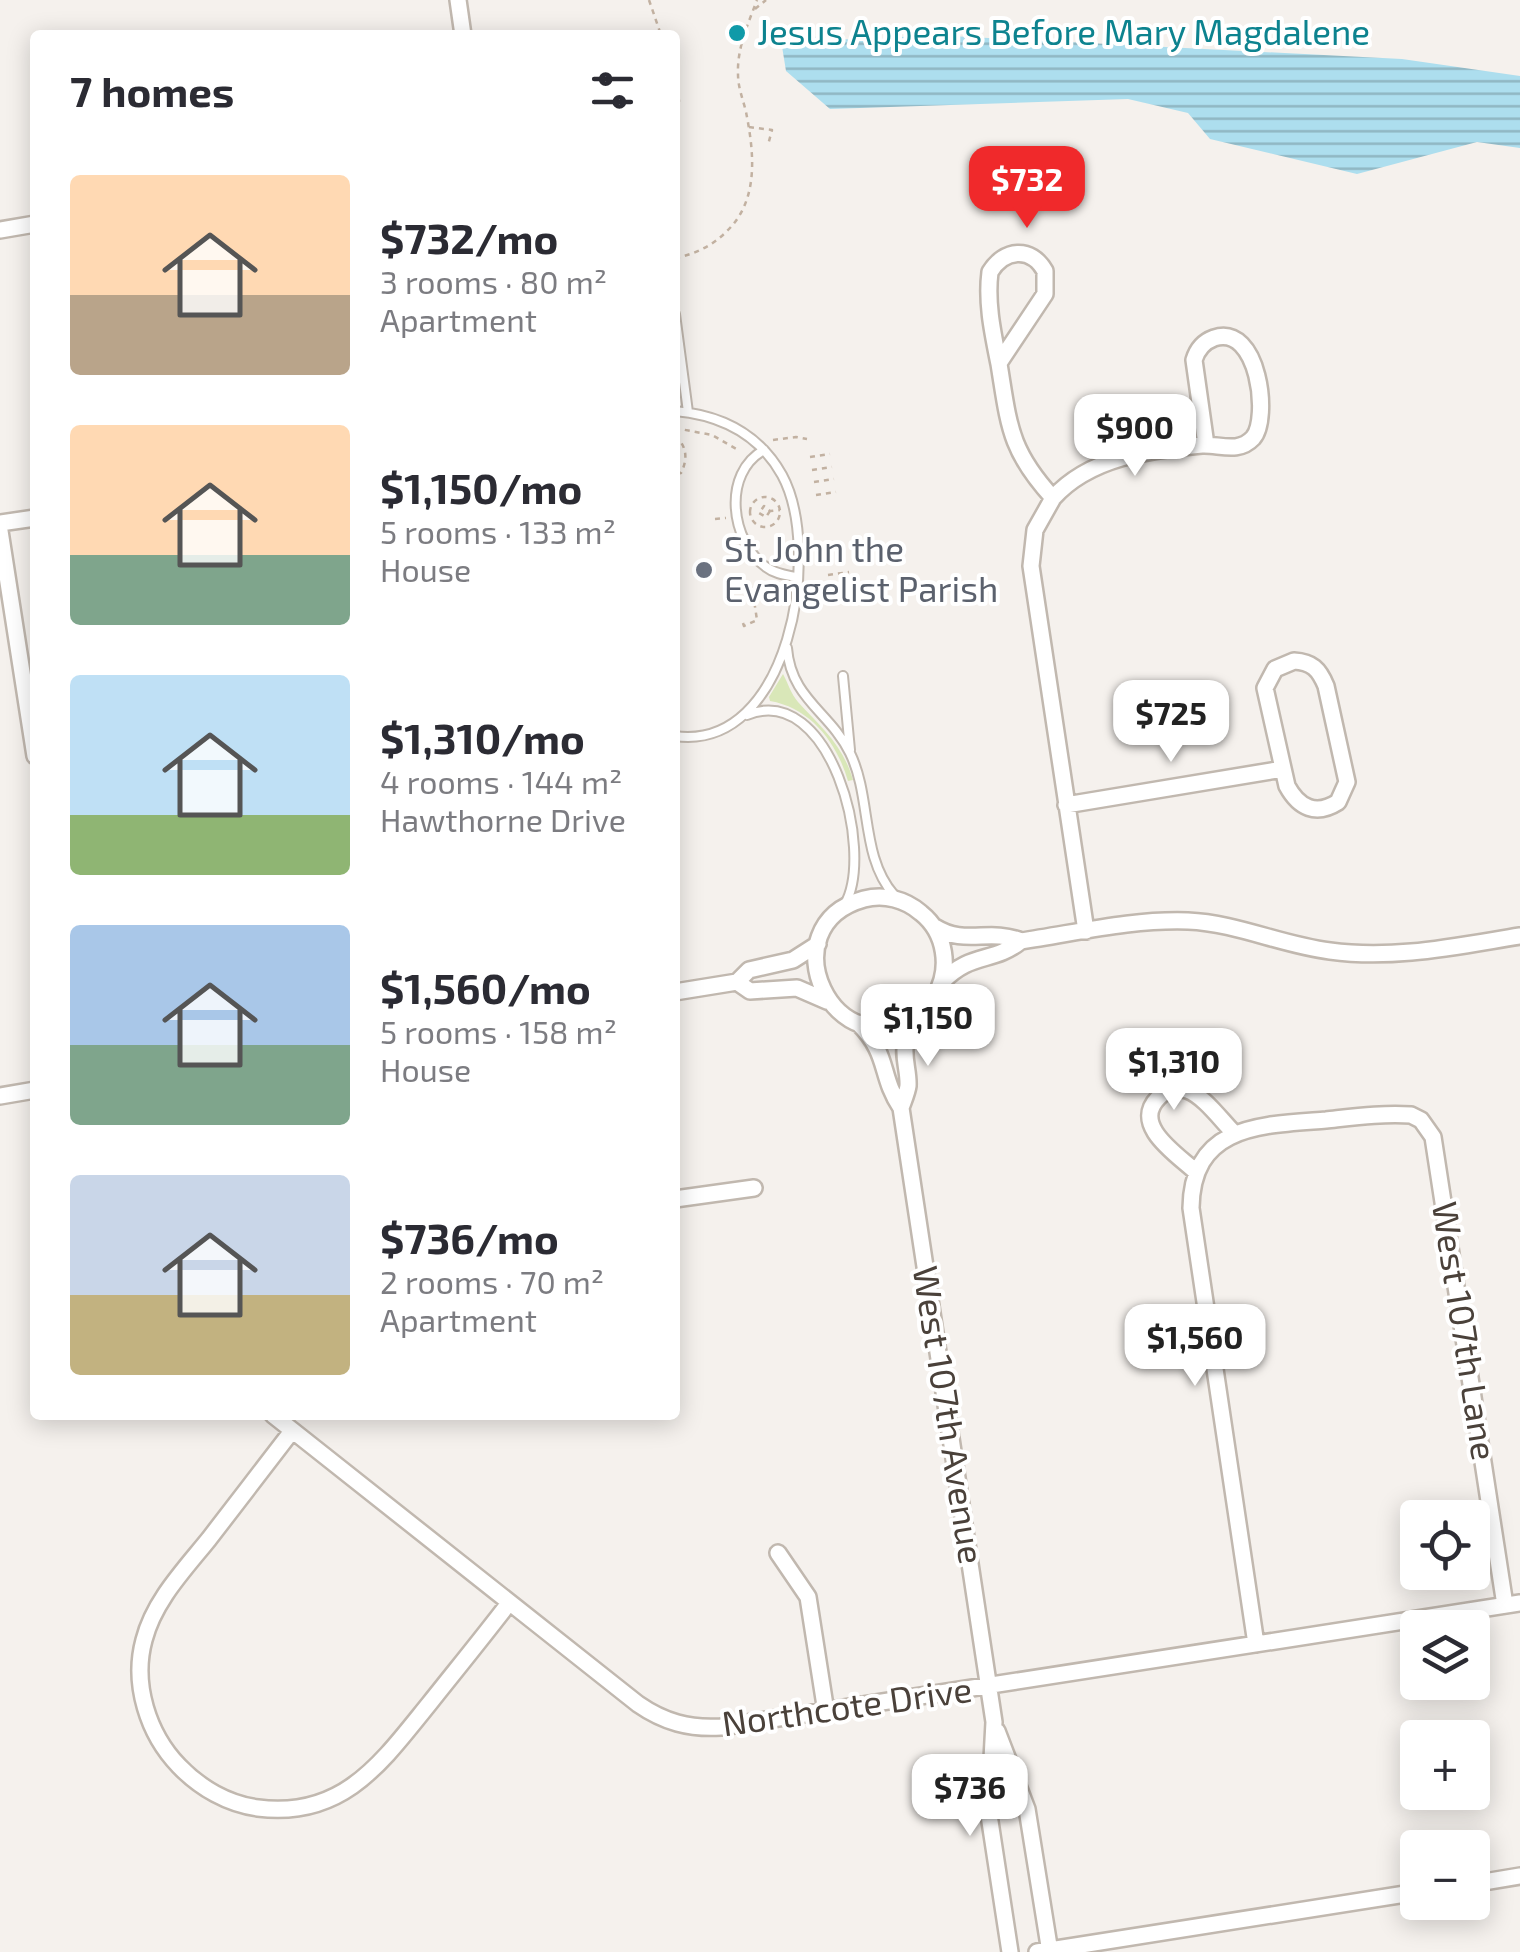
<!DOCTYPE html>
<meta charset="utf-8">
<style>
:root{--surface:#fff;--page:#f7f7f7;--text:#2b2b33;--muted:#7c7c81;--accent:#f0292b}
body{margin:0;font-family:"Exo 2",sans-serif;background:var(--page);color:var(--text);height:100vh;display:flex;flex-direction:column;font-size:38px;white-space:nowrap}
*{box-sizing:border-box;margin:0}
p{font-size:32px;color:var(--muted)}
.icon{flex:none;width:55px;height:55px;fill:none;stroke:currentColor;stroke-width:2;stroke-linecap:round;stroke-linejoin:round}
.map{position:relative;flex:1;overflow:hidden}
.details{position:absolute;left:30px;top:30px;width:650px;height:1390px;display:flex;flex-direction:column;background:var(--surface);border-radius:10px;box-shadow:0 5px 25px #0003}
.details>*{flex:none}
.fabs{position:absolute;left:1400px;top:1500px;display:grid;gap:20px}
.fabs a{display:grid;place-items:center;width:90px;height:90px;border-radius:10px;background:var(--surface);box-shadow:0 5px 25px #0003;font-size:50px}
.price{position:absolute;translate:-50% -85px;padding:0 22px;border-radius:20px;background:#fff;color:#222;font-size:32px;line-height:65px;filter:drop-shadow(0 2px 5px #0008)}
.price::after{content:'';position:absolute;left:50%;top:60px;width:30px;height:22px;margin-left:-15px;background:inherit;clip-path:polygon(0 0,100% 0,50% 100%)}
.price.current{background:var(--accent);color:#fff}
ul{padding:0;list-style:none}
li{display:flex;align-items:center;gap:30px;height:250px;padding:0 40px}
li span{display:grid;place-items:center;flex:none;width:280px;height:200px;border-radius:10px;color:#555}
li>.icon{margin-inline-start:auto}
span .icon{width:120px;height:120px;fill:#fffc;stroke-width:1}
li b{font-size:42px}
h2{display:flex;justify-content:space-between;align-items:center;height:120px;padding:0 40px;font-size:42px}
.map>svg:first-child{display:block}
.grass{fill:#d9e7b8}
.water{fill:url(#water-rules)}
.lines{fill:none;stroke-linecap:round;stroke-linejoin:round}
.service-casing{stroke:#c1b8af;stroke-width:12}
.minor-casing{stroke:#c1b8af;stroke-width:20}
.path{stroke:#c2b1a1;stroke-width:2.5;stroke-dasharray:5 5;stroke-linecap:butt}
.service{stroke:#fff;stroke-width:8}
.minor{stroke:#fff;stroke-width:15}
.culture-dot{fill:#0f9aa8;stroke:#fff;stroke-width:4}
.worship-dot{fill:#6b7280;stroke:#fff;stroke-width:4}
.labels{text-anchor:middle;stroke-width:8;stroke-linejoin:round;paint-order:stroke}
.culture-label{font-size:35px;fill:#0d838f;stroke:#fff;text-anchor:start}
.worship-label{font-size:35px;fill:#5b616d;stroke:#fff;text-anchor:start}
.street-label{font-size:35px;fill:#4a413a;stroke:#fff}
</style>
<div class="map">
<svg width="1520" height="1952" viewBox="0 0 1520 1952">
<defs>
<pattern id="water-rules" width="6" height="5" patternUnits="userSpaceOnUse" patternTransform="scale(2.5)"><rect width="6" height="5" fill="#addeee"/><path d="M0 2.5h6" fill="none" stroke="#8fb6c2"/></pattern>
</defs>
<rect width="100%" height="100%" fill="#f5f1ed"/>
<!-- grass -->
<path class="grass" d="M783,674C788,683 791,694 798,702C821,727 843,745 853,780L848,781C837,743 811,708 770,701L769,697Z"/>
<!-- water -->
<path class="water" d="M780,34L856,40L931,35L1402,59L1520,76V148L1477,142L1357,174L1210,139L1188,113L1128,99L830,109L786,71Z"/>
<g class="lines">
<defs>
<path id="service" d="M675,314L688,412
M675,411C720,415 759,434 782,475C823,550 790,752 675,736
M764,450C722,473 730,541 766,567C775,574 786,575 796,577
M787,648C791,699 830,712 850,753C872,798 860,856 894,895
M843,676L850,750
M747,715C830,681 875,851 845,904"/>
<path id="minor" d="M458,0L463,35
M0,230L35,224
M999,363L1045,294V271C1031,246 1004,249 990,272C986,303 993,334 999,364C1009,425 1009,450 1053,498L1035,530L1031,566L1086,931
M1053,498C1090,457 1148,450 1202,445C1219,444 1238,454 1253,438C1270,419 1259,323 1214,338C1203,342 1197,350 1194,360L1206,445
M0,523L35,518
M0,531L35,756
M1294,661C1312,662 1319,669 1326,686L1347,782L1338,802C1316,816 1299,808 1287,786L1265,688L1275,669Z
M1066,805L1283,769
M935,927C965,946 989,928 1021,941
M737,982L750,991L797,988L827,1001
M942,982C972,951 992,964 1021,941C1076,933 1132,919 1188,921C1237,923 1281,945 1330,951C1394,960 1457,946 1520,936
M675,992L737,982L749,970L793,960L818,944
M858,1023C890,1055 879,1075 901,1108L994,1722L989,1815L1010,1952
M0,1096L35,1090
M901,1108C903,1102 907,1093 908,1086C909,1071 902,1056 906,1041C911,1022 925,1012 935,996C951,969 946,933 921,913C905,899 884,894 864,899C766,926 834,1074 920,1013
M1196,1172C1178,1155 1131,1126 1158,1098C1165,1090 1176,1087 1187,1090C1204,1096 1221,1120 1234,1133
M675,1199L754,1188
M273,1415L638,1704C664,1722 689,1729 721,1727L1520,1603
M292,1431C264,1467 237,1503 209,1539C184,1570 154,1601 144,1640C132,1684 148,1734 179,1766C200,1788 228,1804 258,1808C343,1819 382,1762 429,1704C456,1670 483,1637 509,1603
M778,1553L808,1597L826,1712
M1256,1644L1191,1208C1192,1124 1262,1125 1326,1120C1354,1117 1383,1113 1411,1115L1421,1120L1433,1137L1505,1605
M997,1731L1027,1809L1050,1952
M1472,1884L1520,1876
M1037,1952L1418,1892"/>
</defs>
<!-- service casing -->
<use href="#service" class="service-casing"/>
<!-- minor casing -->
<use href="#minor" class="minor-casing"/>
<!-- path -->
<path class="path" d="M649,0L661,35
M755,9L766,0
M675,67L679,101L675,123
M749,127L772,130L768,145
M675,258C696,254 714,245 729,229C759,198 754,152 746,112C743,99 738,88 738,74C737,48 748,24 757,0
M675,428L712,435L740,451
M675,436C687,446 688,459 681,473L675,474
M773,440L796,437L807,439
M810,457L830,454
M812,470L832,467
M814,482L834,479
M816,495L836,492
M750 512a15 15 0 1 1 30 0a15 15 0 1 1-30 0Z
M770,511L766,517L759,513L764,506L770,511L780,510
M715,519L726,518
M828,575L849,572
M830,589L851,586
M739,592L771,583
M832,603L853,600
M743,623L744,626L757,620L752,587"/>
<!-- service -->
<use href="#service" class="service"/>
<!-- minor -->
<use href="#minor" class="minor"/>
</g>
<!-- markers -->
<circle class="culture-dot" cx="737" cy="33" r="10"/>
<circle class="worship-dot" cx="704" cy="570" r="10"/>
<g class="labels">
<!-- culture labels -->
<g class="culture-label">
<text x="757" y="45">Jesus Appears Before Mary Magdalene</text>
</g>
<!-- worship labels -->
<g class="worship-label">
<text x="724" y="562">St. John the<tspan x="724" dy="40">Evangelist Parish</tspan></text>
</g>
<!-- street labels -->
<g class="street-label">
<text transform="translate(1464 1331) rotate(81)" y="12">West 107th Lane</text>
<text transform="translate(948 1415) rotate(81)" y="12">West 107th Avenue</text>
<text transform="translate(847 1707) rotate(-8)" y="12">Northcote Drive</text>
</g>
</g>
</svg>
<div class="fabs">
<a><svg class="icon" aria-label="locate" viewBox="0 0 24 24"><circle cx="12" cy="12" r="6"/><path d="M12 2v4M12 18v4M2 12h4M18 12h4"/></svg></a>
<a><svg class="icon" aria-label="layers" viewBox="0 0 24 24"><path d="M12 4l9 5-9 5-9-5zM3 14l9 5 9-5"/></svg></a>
<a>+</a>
<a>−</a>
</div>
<b class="price current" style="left:1027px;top:231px">$732</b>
<b class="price" style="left:1135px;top:479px">$900</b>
<b class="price" style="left:1171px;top:765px">$725</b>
<b class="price" style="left:928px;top:1069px">$1,150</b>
<b class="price" style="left:1174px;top:1113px">$1,310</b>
<b class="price" style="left:1195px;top:1389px">$1,560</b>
<b class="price" style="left:970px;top:1839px">$736</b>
<section class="details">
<h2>7 homes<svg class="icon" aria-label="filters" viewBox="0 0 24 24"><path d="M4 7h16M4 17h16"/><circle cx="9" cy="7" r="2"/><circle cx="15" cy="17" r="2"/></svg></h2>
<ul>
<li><span style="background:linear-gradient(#ffd9b3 60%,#b9a48a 0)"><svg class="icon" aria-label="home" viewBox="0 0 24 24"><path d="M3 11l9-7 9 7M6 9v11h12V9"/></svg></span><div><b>$732/mo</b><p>3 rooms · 80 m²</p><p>Apartment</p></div></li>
<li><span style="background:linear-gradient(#ffd9b3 65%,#7fa58c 0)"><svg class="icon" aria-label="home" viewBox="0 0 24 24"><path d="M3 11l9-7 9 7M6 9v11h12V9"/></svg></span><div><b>$1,150/mo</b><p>5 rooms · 133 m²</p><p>House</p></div></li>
<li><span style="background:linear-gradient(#bfe0f5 70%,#8fb573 0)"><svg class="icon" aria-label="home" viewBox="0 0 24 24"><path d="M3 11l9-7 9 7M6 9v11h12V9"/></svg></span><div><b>$1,310/mo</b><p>4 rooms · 144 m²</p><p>Hawthorne Drive</p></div></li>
<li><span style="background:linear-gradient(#a9c7e8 60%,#7fa58c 0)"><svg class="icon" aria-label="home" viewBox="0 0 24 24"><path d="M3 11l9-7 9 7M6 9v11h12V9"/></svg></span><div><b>$1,560/mo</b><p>5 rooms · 158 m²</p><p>House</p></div></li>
<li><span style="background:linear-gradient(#c9d6e8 60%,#c2b280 0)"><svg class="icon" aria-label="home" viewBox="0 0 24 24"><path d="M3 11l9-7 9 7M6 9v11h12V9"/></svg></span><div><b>$736/mo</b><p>2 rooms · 70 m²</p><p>Apartment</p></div></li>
</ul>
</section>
</div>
